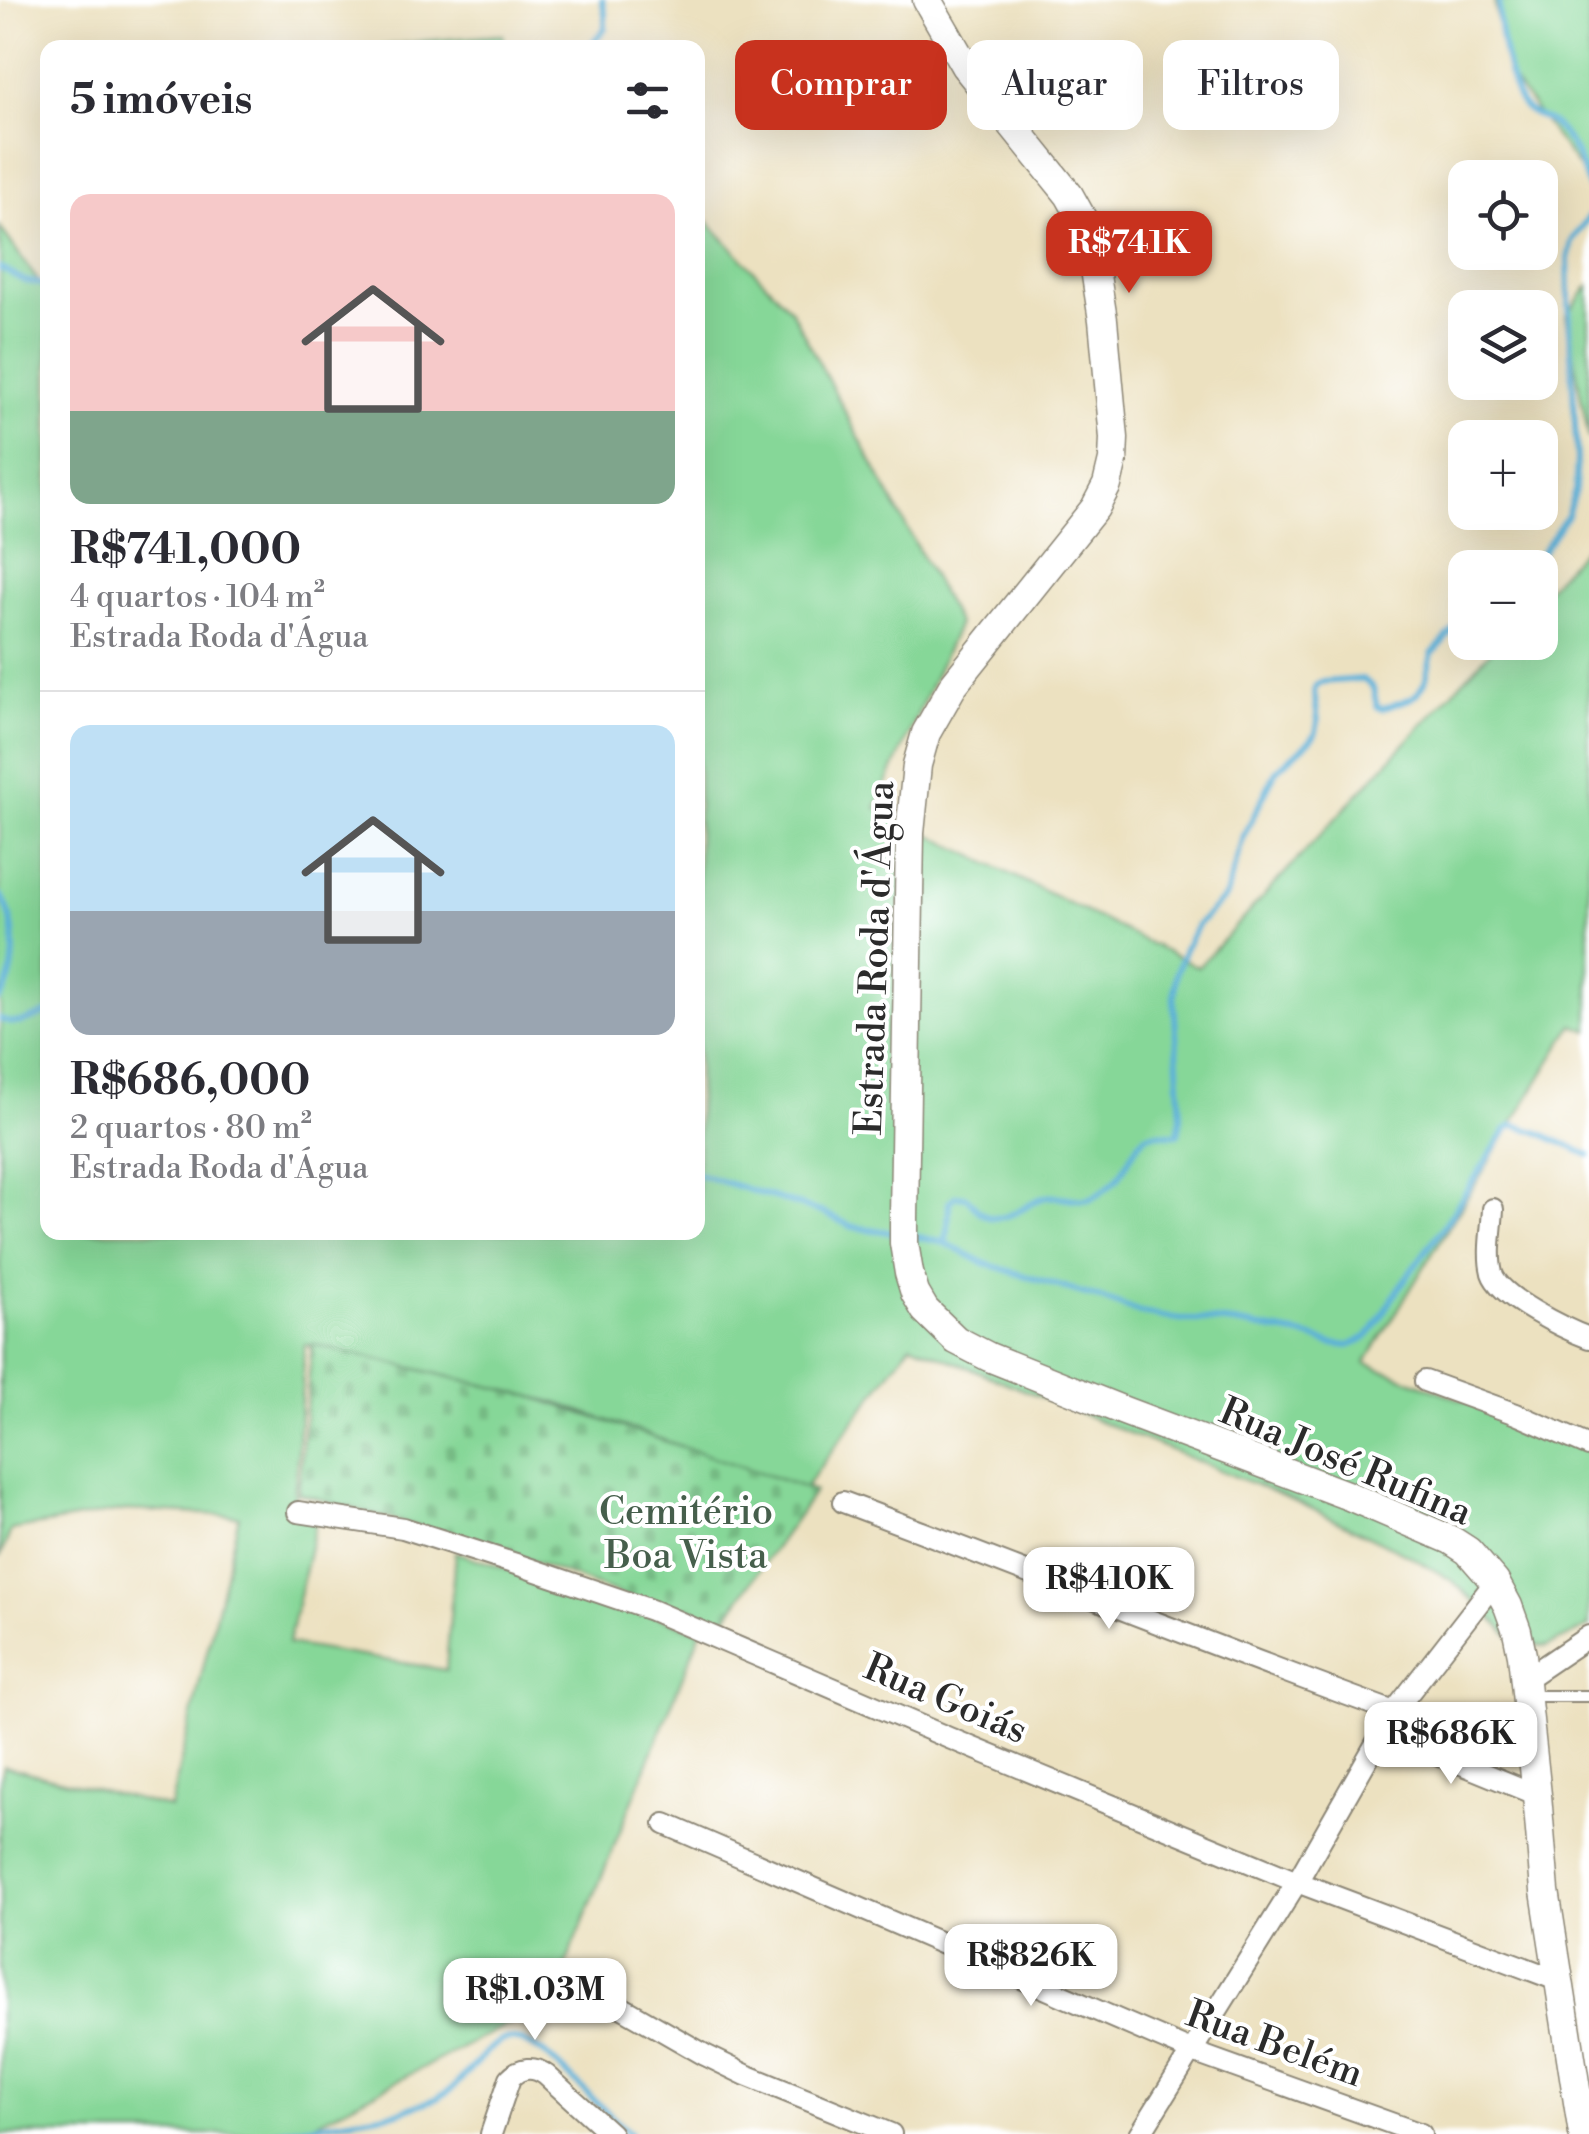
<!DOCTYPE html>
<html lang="pt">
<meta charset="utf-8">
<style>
:root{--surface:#fff;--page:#f2f2f3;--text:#2b2b33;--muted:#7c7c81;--line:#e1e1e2;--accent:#c8321e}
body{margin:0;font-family:"Libre Bodoni",serif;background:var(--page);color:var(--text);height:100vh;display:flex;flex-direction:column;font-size:38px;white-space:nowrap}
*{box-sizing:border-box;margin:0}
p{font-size:32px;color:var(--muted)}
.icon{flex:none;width:55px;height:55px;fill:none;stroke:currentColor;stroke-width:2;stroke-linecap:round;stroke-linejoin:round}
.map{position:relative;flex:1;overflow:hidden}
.sheet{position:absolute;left:40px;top:40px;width:665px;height:1200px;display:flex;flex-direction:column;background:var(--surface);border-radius:20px;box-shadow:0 10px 40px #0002}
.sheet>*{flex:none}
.hud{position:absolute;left:735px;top:40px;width:702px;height:90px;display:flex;gap:20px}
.tools{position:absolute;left:1448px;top:160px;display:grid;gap:20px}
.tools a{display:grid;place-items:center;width:110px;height:110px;border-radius:20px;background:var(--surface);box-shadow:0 10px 40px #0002;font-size:50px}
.price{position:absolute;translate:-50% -85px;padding:0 22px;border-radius:20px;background:#fff;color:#222;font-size:32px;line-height:65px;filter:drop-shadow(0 2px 5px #0008)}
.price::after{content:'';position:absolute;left:50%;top:60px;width:30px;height:22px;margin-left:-15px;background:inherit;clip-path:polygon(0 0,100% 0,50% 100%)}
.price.active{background:var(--accent);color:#fff}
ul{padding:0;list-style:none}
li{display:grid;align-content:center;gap:20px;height:530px;padding:0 30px}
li+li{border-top:2px solid var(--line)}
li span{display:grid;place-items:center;height:310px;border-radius:20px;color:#555}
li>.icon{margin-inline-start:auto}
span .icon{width:180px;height:180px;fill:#fffc;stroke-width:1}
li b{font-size:42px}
h2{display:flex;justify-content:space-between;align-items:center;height:120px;padding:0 30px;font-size:42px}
.tag{padding:0 35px;border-radius:20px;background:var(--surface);box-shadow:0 10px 40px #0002;font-size:35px;line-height:90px}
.tag.active{background:var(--accent);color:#fff}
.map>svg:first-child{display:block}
.green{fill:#86d798;stroke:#588162;stroke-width:2.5}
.cemetery{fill:url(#cemetery-stones);stroke:#588162;stroke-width:2.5}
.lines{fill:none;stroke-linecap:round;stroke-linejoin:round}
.stream{stroke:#5cb1d8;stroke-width:6}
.lane-casing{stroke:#8c8676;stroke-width:14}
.street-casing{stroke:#8c8676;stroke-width:24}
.secondary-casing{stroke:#8c8676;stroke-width:31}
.lane{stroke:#fff;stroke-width:10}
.street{stroke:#fff;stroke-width:20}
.secondary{stroke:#fff;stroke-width:28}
.labels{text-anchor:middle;stroke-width:8;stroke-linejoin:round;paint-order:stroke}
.street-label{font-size:38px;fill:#2b2b2b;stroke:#fff}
.park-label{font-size:38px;fill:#465f4c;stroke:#fff}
</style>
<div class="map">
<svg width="1589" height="2134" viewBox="0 0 1589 2134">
<defs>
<pattern id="cemetery-stones" width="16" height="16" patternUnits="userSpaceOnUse" patternTransform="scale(2.5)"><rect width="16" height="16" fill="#86d798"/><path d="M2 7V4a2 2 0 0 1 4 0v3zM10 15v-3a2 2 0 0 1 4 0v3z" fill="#74b983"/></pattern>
</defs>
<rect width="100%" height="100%" fill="#fff"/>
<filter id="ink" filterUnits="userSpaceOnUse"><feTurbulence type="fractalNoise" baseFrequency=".01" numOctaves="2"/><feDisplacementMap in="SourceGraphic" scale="20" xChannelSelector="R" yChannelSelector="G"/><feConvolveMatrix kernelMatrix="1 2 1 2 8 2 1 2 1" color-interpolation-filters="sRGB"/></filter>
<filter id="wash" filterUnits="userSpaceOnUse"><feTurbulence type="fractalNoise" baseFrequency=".0048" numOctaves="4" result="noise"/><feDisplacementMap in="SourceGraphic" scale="40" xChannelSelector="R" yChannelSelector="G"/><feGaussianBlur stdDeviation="2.25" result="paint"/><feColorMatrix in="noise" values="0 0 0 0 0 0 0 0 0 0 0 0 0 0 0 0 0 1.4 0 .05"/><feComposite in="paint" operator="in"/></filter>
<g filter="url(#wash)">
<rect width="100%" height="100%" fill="#ece1c0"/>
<!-- green -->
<path class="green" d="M1494,0H1589V181L1507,73Z
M503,35L504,47H379L424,41Z
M707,221L791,310L958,624L876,808L1198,967L1498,643L1540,642V596L1589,543V1031L1573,1025L1365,1363L1589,1448V1627L1546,1647L1516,1642L1453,1581L1410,1556L1300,1503L911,1344L804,1489L554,1402L305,1344L294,1502L318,1511L288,1644L446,1670L455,1552L701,1631L551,2002L294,2134H0V1781L4,1766L170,1808L239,1516L126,1510L11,1530L0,1558V227L48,295V1232H698V222Z
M1589,286V440L1566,316Z"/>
<!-- cemetery -->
<path class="cemetery" d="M312,1344L530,1396L815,1491L717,1631L507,1552L298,1493Z"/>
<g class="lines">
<!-- stream -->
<path class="stream" d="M1500,0C1496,23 1509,88 1523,106C1530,115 1540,116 1550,122C1572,137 1581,164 1589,188
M588,48L605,28V13L602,0
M0,268L25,281L48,285
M1531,568L1567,515L1575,490L1577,459L1570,339L1568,259L1572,241L1589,216
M0,895C18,915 19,977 0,998
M0,1019C16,1028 32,1019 48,1012
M698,1174L824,1213L853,1227L897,1233
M914,1236L945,1243L986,1264L1109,1301L1141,1313L1181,1320H1203L1234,1323L1306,1336L1332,1344L1349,1346L1367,1337L1374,1329L1398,1289L1442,1229L1507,1129L1514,1125L1537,1132L1589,1155
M945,1243L948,1229L949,1202L956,1196L966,1197C974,1204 978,1214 989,1217C1012,1222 1025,1202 1046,1197C1065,1193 1082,1207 1099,1194C1105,1190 1112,1184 1117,1179C1126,1168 1136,1140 1148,1135C1157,1130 1168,1136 1178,1134L1181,1117L1174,999L1176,973L1186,946L1198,924L1226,896L1243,837L1276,771L1312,739L1316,732L1318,721L1314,691L1316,685L1321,682L1363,679L1373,688L1377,707L1382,709L1412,698L1418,693L1425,682L1432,654L1465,617
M263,2134L399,2112L438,2098L453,2088L487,2051L500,2041L510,2039L522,2041L545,2053L630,2134"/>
</g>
</g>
<g filter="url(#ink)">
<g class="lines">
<defs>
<path id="lane" d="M1530,1696H1589"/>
<path id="street" d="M1493,1209C1492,1229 1487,1254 1492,1273C1500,1298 1565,1329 1589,1338
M1425,1381L1516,1414L1589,1446
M843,1502C1027,1571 1209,1645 1394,1712
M298,1512L403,1528L519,1565L651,1610L949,1738L1297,1882L1557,1980
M1524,1680L1589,1636
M1383,1732L1537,1795
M665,1824L1193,2052L1421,2134
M616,2004L705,2055L746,2075L891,2134
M491,2134L510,2078C520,2067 534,2066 546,2075L611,2134
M1140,2134L1297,1882L1394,1712L1495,1582"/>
<path id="secondary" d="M927,0L965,66L1069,195L1089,231L1103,320L1114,438L1113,460L1107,485L1095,508L954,684L926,733L917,765L910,833L904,1218V1243L909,1273L915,1293L925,1310L956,1340L989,1357L1124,1411L1349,1496L1451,1540L1468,1551L1495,1582L1508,1606L1517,1631L1522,1655L1537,1795L1545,1891L1583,2134"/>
</defs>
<!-- lane casing -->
<use href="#lane" class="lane-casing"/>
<!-- street casing -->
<use href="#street" class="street-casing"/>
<!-- secondary casing -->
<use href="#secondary" class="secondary-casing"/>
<!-- lane -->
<use href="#lane" class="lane"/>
<!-- street -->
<use href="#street" class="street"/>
<!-- secondary -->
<use href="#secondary" class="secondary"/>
</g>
</g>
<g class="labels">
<!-- street labels -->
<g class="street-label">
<text transform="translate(874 958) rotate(-88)" y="13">Estrada Roda d'Água</text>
<text transform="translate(1346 1461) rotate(23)" y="13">Rua José Rufina</text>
<text transform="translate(946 1698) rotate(23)" y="13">Rua Goiás</text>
<text transform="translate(1275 2043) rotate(20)" y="13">Rua Belém</text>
</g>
<!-- park labels -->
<g class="park-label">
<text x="686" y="1524">Cemitério<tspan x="686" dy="44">Boa Vista</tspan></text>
</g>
</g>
</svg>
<div class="tools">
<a><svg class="icon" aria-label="locate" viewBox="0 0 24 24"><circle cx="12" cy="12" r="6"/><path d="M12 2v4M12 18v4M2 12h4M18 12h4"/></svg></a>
<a><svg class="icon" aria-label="layers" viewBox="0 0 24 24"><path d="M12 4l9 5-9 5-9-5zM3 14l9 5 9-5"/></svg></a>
<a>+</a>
<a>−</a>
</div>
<b class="price active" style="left:1129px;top:296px">R$741K</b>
<b class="price" style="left:1109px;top:1632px">R$410K</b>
<b class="price" style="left:1451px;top:1787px">R$686K</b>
<b class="price" style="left:1031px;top:2009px">R$826K</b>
<b class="price" style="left:535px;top:2043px">R$1.03M</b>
<div class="hud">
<a class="tag active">Comprar</a>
<a class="tag">Alugar</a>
<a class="tag">Filtros</a>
</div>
<section class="sheet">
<h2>5 imóveis<svg class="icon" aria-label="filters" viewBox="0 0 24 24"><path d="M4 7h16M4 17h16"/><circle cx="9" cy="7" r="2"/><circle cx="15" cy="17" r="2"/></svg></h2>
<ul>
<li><span style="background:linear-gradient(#f6c9c9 70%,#7fa58c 0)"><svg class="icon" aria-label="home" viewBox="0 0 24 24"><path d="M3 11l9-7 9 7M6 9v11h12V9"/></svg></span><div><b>R$741,000</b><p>4 quartos · 104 m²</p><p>Estrada Roda d'Água</p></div></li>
<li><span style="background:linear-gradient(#bfe0f5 60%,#9aa5b1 0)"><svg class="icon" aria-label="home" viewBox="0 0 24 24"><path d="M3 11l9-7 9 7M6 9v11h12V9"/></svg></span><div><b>R$686,000</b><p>2 quartos · 80 m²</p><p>Estrada Roda d'Água</p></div></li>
</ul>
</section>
</div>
